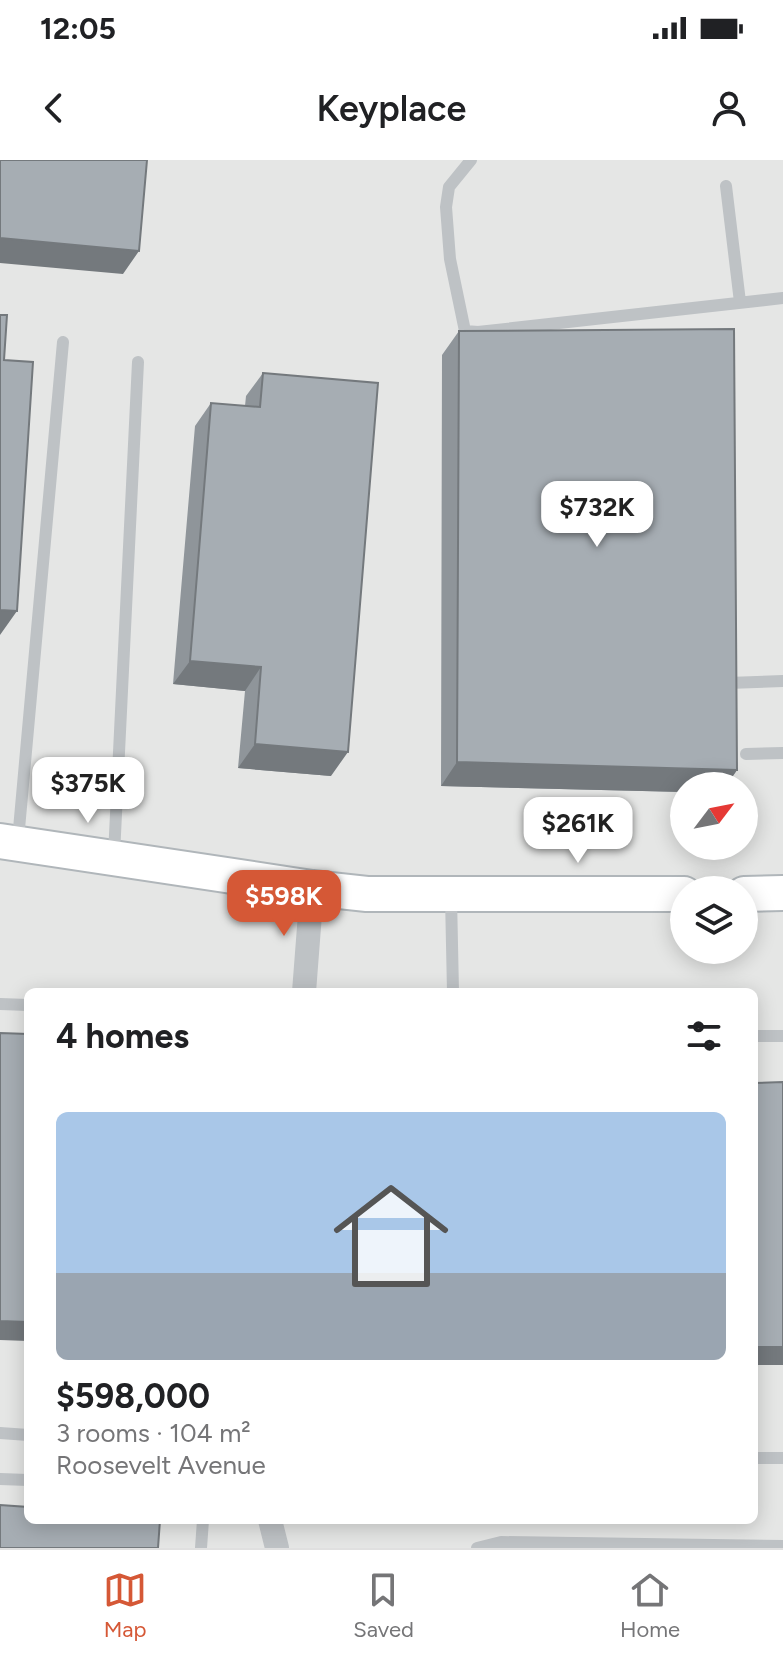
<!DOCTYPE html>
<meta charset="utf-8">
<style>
:root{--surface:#fff;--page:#f6f6f6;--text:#202124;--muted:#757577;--line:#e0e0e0;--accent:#d55836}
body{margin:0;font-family:Figtree,sans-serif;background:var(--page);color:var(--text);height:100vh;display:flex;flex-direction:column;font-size:30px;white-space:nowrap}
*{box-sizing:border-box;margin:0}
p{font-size:26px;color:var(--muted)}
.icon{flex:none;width:44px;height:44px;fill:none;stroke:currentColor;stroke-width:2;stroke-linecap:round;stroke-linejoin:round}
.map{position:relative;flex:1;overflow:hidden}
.panel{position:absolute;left:24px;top:828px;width:734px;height:536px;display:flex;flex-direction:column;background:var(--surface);border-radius:12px;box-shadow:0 4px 20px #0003}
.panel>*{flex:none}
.needle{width:52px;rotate:58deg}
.buttons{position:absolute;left:670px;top:612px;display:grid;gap:16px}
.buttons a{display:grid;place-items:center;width:88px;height:88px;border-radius:50%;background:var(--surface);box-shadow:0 4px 20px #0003;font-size:40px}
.price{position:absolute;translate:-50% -68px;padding:0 18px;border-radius:16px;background:#fff;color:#222;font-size:26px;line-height:52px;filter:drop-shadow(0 2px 4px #0008)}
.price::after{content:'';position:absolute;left:50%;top:48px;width:24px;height:18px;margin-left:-12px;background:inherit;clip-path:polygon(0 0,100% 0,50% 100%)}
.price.active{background:var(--accent);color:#fff}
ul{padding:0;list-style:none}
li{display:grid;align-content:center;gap:16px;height:424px;padding:0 32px}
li+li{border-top:2px solid var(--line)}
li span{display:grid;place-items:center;height:248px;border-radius:12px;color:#555}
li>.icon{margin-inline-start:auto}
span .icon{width:144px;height:144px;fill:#fffc;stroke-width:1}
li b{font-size:34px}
h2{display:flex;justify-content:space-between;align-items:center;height:96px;padding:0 32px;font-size:34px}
.status{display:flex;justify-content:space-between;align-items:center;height:56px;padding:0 40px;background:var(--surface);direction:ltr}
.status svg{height:22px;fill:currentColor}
header{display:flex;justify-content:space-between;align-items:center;height:104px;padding:0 32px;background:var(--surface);font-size:36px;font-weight:600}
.dock{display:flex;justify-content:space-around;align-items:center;height:112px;border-top:2px solid var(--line);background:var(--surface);font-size:22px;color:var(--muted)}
.dock a{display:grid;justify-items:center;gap:4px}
.dock .active{color:var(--accent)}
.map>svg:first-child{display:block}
.built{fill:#e5e6e5;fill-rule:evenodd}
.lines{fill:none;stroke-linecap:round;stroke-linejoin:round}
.secondary-casing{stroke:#b0b6ba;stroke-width:38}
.lane{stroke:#bec2c5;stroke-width:12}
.street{stroke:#bec2c5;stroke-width:24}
.secondary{stroke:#fff;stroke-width:34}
.wall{fill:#8f959a}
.shaded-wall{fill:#74797d}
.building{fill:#a6adb3;stroke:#74797d;stroke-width:2}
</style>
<div class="status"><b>12:05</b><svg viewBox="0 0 49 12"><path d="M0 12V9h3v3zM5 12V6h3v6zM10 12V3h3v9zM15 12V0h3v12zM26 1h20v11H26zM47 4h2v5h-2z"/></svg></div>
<header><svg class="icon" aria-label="back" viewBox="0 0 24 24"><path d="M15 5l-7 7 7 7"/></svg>Keyplace<svg class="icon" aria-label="person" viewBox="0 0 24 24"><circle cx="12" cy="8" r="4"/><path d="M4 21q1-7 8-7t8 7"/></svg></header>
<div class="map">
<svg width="783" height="1388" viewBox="0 0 783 1388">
<rect width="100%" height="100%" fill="#f7f7f4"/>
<!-- built -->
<path class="built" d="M0,0H783V1388H0ZM684,626H744V686H684ZM684,730H744V790H684ZM28,832H754V1360H28Z"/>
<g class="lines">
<defs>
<path id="secondary" d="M0,681L312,728L367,734H684
M744,734L783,733"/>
</defs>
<!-- secondary casing -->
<use href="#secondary" class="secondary-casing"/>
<!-- lane -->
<path class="lane" d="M471,0L449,27L446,47L450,99L465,171L478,172L783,138
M726,26L740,142
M728,523L783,521
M746,594L783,593
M18,680L63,182
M114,695L138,202
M451,737L453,832
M0,844L28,845
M754,876H783
M0,1273L28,1275
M754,1298H783
M0,1319L28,1320
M201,1388L203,1360
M477,1388L501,1382L783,1386"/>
<!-- street -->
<path class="street" d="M304,832L312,728
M270,1360L277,1388"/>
<!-- secondary -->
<use href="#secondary" class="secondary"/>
</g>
<!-- wall -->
<path class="wall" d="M459,171L737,610L726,626H684V632L441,626L442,195Z
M263,213L331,616L238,608L245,531L173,524L195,266L211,243L245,246L246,236Z"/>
<!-- shaded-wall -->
<path class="shaded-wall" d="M0,78L139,91L123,114L0,103Z
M0,450L17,451L0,475Z
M190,501L261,507L245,531L173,524Z
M255,584L348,592L331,616L238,608Z
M457,602L737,610L726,626H684V632L441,626Z
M0,1161L28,1162V1181L0,1180Z
M754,1187H783V1205H754Z"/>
<!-- building -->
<path class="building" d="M0,0H147L139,91L0,78Z
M0,155H7L4,200L33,202L17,451L0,450Z
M734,169L737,610L457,602L459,171Z
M263,213L378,223L348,592L255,584L261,507L190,501L211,243L260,247Z
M0,873L28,874V1162L0,1161Z
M783,922V1187H754V923Z
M0,1345L28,1347V1360H160L158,1388H0Z"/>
</svg>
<div class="buttons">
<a><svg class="needle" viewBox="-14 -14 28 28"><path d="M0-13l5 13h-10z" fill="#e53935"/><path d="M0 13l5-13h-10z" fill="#757577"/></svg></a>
<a><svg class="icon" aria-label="layers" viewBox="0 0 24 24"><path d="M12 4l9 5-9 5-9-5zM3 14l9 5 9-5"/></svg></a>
</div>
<b class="price" style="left:597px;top:389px">$732K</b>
<b class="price" style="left:88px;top:665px">$375K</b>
<b class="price" style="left:578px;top:705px">$261K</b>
<b class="price active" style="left:284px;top:778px">$598K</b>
<section class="panel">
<h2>4 homes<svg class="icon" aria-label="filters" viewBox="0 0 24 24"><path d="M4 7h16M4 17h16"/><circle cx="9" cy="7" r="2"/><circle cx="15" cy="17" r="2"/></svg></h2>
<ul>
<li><span style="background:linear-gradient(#a9c7e8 65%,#9aa5b1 0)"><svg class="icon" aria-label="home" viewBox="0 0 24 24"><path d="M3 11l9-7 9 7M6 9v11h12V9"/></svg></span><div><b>$598,000</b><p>3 rooms · 104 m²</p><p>Roosevelt Avenue</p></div></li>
</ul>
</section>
</div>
<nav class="dock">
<a class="active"><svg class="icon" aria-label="map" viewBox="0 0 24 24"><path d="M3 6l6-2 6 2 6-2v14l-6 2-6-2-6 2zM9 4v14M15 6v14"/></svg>Map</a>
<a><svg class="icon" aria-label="saved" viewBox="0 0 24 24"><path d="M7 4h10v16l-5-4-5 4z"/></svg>Saved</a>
<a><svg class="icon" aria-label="home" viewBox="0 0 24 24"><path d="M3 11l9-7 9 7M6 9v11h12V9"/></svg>Home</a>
</nav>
